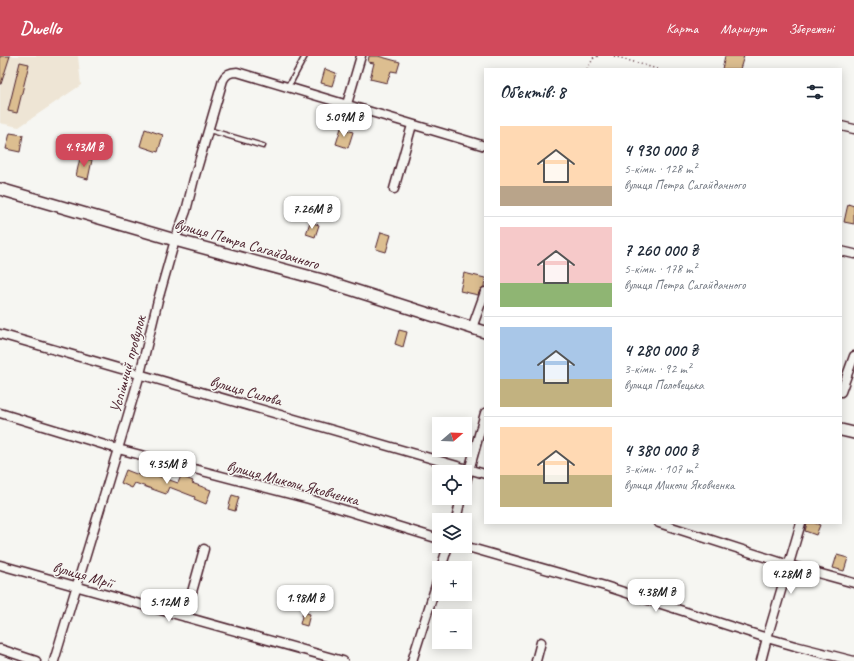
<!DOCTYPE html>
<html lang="uk">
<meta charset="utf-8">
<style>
:root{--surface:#fff;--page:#f6f6f7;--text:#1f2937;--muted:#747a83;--line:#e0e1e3;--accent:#d1495b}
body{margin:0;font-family:Caveat,sans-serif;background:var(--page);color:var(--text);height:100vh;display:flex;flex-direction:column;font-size:15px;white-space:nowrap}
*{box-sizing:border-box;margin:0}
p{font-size:13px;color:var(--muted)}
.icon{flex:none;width:22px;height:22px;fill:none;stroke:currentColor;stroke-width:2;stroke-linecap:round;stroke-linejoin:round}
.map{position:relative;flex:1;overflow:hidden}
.details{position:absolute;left:484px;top:12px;width:358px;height:456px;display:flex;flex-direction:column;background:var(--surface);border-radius:0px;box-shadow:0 2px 10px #0003}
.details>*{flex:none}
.needle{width:26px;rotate:71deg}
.buttons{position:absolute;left:432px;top:361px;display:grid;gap:8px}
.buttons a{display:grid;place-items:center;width:40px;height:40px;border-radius:0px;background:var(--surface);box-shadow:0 2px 10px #0003;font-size:20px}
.price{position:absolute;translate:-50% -34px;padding:0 9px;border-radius:8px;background:#fff;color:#222;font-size:13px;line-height:26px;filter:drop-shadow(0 1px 2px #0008)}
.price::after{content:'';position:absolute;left:50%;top:24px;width:12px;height:9px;margin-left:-6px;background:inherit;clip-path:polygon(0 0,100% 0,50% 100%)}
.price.selected{background:var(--accent);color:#fff}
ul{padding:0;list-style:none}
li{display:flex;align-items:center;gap:12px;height:100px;padding:0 16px}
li+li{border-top:1px solid var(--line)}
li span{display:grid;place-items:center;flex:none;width:112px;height:80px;border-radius:0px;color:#555}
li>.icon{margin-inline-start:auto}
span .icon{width:48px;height:48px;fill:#fffc;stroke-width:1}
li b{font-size:17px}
h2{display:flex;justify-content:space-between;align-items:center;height:48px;padding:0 16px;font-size:17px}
header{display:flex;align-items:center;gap:24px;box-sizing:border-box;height:56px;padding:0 20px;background:var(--accent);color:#fff}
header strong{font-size:19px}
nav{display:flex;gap:22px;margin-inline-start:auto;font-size:14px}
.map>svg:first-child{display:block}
.built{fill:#eee5d5}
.building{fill:#dcbe90;stroke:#4a1f2b}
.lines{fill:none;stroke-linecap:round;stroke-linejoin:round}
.lane-casing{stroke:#4a1f2b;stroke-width:7}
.street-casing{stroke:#4a1f2b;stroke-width:11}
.secondary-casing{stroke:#4a1f2b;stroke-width:14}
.path{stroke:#4a1f2b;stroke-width:1.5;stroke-dasharray:1 3;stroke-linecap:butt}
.lane{stroke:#f6f6f2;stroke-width:4}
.street{stroke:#f6f6f2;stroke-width:8}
.secondary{stroke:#f6f6f2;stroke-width:11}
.labels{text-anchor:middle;stroke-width:3;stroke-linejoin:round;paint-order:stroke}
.street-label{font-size:16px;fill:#4a1f2b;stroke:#f6f6f2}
</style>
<header>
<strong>Dwello</strong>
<nav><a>Карта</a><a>Маршрут</a><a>Збережені</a></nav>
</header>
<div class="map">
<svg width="854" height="605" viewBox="0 0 854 605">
<rect width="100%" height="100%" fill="#f6f6f2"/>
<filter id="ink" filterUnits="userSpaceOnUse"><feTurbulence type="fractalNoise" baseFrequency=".025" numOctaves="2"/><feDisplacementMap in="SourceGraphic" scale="8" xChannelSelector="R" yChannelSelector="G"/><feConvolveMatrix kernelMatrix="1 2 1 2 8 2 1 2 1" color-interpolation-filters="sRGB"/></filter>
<g filter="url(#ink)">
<!-- built -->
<path class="built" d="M0,0H78L81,29L19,71L0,67Z"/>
<!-- building -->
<path class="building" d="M0,0H10L1,28H0Z
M369,0H378L400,6L397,16L391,15L387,27L370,23L374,7L368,6Z
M725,0H744L740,13H722Z
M20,6L29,8L17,57L8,55Z
M325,13L336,17L332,30L321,27Z
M341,72L353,76L348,92L336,88Z
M145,73L163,79L158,96L140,90Z
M10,77L23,79L20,96L6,93Z
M80,102L92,104L88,123L76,120Z
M848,148L854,150V168L844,166Z
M310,166L319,169L315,181L306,178Z
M381,176L391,179L386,196L376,193Z
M464,217L485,222L484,231L480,234L478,239L460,235Z
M399,274L407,276L403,291L395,288Z
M126,414L144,421L147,416L178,427L181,420L193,425L192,427L211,434L206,448L194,443L195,441L169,431L166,438L135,427L132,432L121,427Z
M232,439L239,441L235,455L228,453Z
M807,467H814L820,469L816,479L805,475Z
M837,499L848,502L844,515L833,512Z
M303,556L310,558L307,570L300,568Z"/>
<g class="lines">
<defs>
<path id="lane" d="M286,30L291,26L305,0
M209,74L263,90"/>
<path id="street" d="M347,48L361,0
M841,70L854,73
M394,133L412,69
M841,195L854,198
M472,272L485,236
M0,278L485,418
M841,336L854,300
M0,357L118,393L309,443L439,483
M465,429L485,357
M456,464L461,442
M659,467L789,509L854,527
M464,490L605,530L767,582L795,590L854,605
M0,509L343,605
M441,512L448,490
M185,561L204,493
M0,593L36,605
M54,605L118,393L140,318L158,244L175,184L186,155L194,123L223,24C226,18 230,16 237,16C320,40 402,66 485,90
M412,605L439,520
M536,605L541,586
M761,605L767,582L801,467"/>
<path id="secondary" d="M0,133L175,184L322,224L485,276
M841,374L854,377"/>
</defs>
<!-- lane casing -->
<use href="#lane" class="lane-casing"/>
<!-- street casing -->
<use href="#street" class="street-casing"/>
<!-- secondary casing -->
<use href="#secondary" class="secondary-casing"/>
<!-- path -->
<path class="path" d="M614,0L657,13
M593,2L598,0
M587,13L595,0"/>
<!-- lane -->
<use href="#lane" class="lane"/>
<!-- street -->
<use href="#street" class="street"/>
<!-- secondary -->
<use href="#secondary" class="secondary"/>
</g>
</g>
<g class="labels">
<!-- street labels -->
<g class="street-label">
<text transform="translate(247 187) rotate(16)" y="6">вулиця Петра Сагайдачного</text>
<text transform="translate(127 308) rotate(-75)" y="6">Успішний провулок</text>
<text transform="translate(246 334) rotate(16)" y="6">вулиця Силова</text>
<text transform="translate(293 426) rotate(15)" y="6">вулиця Миколи Яковченка</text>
<text transform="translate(83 518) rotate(16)" y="6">вулиця Мрії</text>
</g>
</g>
</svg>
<div class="buttons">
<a><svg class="needle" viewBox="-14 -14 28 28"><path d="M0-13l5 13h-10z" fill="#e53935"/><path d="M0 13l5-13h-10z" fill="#747a83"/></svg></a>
<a><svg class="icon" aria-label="locate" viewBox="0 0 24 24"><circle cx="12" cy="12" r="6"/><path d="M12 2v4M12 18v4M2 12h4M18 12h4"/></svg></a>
<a><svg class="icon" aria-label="layers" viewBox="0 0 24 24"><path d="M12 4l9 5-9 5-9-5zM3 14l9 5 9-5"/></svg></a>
<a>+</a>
<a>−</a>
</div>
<b class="price" style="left:344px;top:82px">5.09M ₴</b>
<b class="price selected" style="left:84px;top:112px">4.93M ₴</b>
<b class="price" style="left:312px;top:174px">7.26M ₴</b>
<b class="price" style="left:167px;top:429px">4.35M ₴</b>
<b class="price" style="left:791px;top:539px">4.28M ₴</b>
<b class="price" style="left:656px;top:557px">4.38M ₴</b>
<b class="price" style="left:305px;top:563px">1.98M ₴</b>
<b class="price" style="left:169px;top:567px">5.12M ₴</b>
<section class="details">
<h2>Об’єктів: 8<svg class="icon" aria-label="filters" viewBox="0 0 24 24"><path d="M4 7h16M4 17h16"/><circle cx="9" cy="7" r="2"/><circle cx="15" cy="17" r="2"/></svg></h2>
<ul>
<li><span style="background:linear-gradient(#ffd9b3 75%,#b9a48a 0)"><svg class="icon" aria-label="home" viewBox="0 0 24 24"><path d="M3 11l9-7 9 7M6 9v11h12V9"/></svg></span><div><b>4 930 000 ₴</b><p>5-кімн. · 128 m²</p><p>вулиця Петра Сагайдачного</p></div></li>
<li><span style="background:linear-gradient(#f6c9c9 70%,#8fb573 0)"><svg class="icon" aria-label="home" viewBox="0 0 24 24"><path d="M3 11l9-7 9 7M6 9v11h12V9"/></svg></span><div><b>7 260 000 ₴</b><p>5-кімн. · 178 m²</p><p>вулиця Петра Сагайдачного</p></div></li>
<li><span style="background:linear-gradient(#a9c7e8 65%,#c2b280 0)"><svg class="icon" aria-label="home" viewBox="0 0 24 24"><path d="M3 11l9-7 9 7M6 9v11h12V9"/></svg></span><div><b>4 280 000 ₴</b><p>3-кімн. · 92 m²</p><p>вулиця Половецька</p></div></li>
<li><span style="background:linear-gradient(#ffd9b3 60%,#c2b280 0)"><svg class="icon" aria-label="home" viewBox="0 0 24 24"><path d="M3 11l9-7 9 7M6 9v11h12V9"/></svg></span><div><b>4 380 000 ₴</b><p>3-кімн. · 107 m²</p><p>вулиця Миколи Яковченка</p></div></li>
</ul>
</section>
</div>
